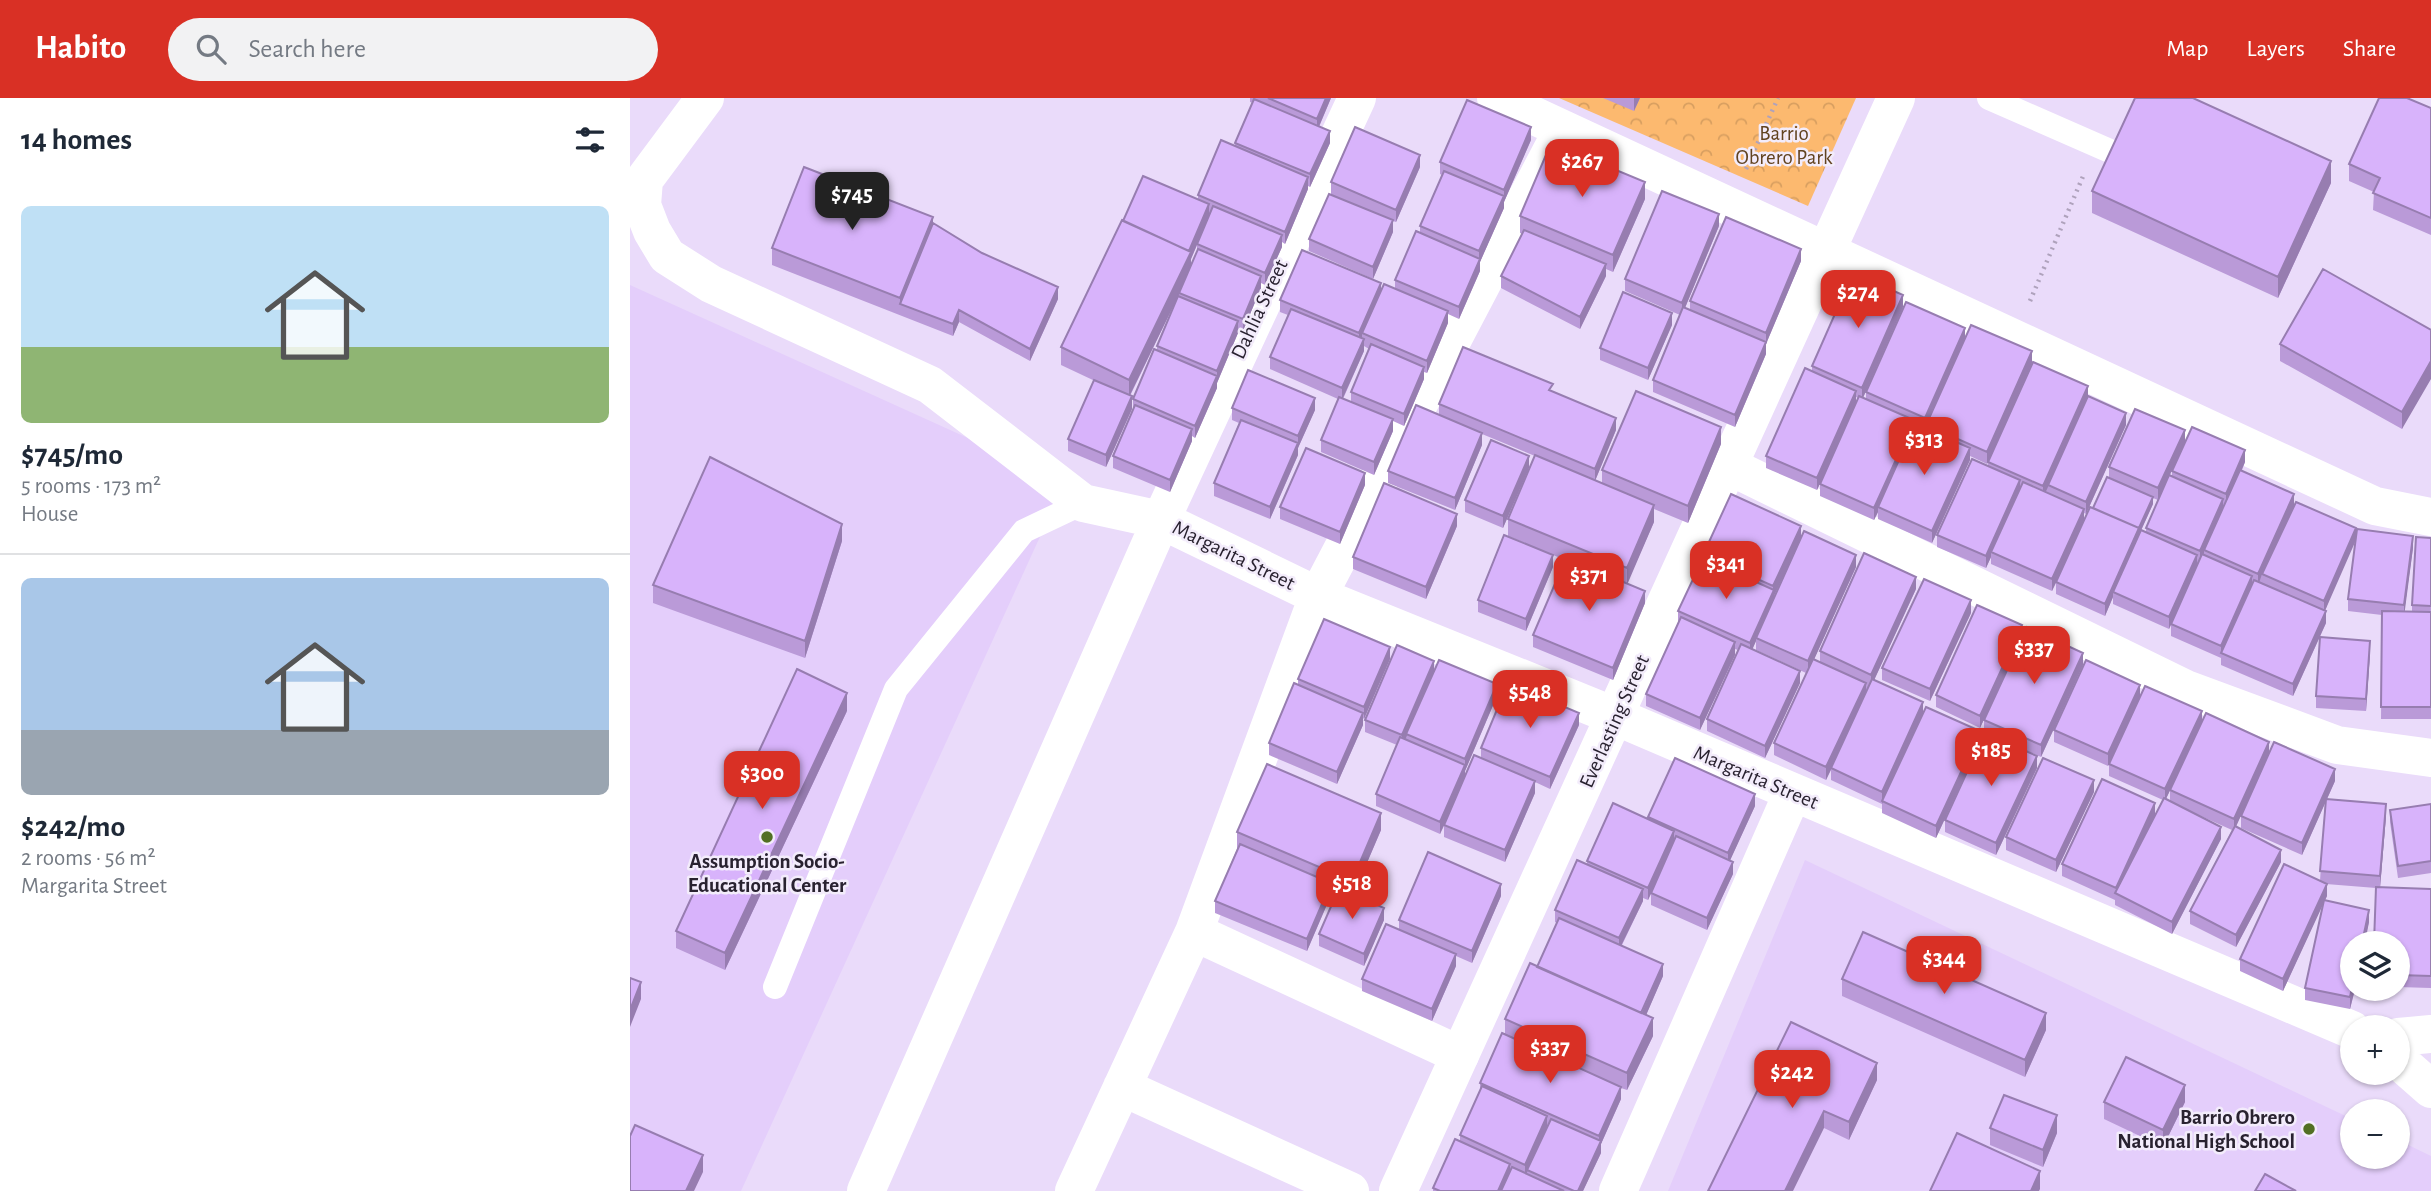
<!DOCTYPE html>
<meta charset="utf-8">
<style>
:root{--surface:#fff;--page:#f2f2f3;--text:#1f2937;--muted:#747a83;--line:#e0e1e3;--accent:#d93025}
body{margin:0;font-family:"Alegreya Sans",sans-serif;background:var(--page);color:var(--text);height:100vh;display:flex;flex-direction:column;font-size:26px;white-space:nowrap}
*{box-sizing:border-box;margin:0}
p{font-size:23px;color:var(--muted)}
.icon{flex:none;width:38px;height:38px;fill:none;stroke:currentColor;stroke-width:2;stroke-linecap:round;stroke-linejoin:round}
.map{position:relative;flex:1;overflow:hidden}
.panel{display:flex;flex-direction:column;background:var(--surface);width:630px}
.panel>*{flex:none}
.controls{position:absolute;left:1710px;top:833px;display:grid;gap:14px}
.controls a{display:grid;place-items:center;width:70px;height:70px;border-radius:50%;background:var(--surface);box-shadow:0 2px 5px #0004;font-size:35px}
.price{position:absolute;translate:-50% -60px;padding:0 16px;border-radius:14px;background:var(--accent);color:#fff;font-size:23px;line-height:46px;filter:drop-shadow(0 2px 4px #0008)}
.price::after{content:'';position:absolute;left:50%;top:42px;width:21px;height:16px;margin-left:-10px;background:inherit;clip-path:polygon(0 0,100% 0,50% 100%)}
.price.current{background:#222;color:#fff}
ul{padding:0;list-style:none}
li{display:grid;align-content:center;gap:14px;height:371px;padding:0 21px}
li+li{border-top:2px solid var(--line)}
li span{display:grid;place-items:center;height:217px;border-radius:10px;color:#555}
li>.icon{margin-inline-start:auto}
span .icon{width:126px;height:126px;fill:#fffc;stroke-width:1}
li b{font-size:30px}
h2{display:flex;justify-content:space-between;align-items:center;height:84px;padding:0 21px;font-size:30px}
header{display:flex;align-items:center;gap:42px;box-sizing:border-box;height:98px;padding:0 35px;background:var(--accent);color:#fff}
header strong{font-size:33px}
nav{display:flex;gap:38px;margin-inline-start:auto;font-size:24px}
.search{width:490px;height:63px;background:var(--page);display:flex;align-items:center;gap:18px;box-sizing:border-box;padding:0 24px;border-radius:38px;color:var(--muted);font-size:26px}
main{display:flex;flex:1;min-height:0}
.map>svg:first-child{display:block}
.built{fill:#e4cefb}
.forest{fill:url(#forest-crowns)}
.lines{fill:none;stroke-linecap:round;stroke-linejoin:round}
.path{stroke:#afa2bc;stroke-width:4.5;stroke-dasharray:2 5;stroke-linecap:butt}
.service{stroke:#fff;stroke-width:24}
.minor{stroke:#fff;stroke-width:38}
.tertiary{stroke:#fff;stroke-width:38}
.wall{fill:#ba9ad8;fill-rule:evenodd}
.shaded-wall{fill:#977db0}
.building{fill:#d8b3fb;stroke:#977db0;stroke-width:2}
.poi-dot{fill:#526f23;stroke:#f3ecfb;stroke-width:2.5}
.labels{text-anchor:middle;stroke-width:5;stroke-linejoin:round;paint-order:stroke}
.park-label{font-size:21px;fill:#624320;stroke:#f3ecfb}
.street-label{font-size:21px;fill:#292230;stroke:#f3ecfb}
.poi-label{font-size:21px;font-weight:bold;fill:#292230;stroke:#f3ecfb}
</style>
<header>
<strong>Habito</strong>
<div class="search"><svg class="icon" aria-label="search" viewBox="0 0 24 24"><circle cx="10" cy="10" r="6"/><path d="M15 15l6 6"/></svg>Search here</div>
<nav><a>Map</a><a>Layers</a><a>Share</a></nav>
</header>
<main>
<section class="panel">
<h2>14 homes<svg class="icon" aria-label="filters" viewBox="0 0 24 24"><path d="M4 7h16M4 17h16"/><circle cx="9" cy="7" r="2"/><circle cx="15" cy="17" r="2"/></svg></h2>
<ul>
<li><span style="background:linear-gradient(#bfe0f5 65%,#8fb573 0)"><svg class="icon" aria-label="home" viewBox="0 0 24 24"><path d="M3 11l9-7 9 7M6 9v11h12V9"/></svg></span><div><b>$745/mo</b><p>5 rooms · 173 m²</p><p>House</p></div></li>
<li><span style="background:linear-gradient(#a9c7e8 70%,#9aa5b1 0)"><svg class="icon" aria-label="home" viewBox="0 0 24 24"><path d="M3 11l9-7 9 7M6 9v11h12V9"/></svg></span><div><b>$242/mo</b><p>2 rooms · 56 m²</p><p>Margarita Street</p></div></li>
</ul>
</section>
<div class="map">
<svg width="1801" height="1093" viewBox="0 0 1801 1093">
<defs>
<pattern id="forest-crowns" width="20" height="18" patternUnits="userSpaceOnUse" patternTransform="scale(1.75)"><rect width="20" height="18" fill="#fcb96f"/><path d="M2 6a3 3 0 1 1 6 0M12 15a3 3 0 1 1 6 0" fill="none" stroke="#d89f60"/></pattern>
</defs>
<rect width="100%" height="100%" fill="#eadbfa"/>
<!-- built -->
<path class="built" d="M0,187L435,384L111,1093H0Z
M1175,762L1722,1021V1059H1768V1042L1801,1058V1093H1038Z"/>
<!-- forest -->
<path class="forest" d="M929,0H1226L1178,108Z"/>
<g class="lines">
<!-- path -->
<path class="path" d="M1116,71L1148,0
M1400,203L1454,76"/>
<!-- service -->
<path class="service" d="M1359,0L1489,57
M145,889L266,591L394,433L453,405"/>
<!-- minor -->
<path class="minor" d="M75,0L14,82L12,107L22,133L37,158L81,186L300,287L453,405L531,422L688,498L987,619L1722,932
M866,0L1745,408L1801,419
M1097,367L1556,591L1707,647L1801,660
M564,834L830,957
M1768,939L1801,936
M1768,962L1801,991
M492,989L720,1093
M236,1093L531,422L727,0
M444,1093L564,834L688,498L933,31
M988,1093L1162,696"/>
<!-- tertiary -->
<path class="tertiary" d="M768,1093L1266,0"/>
</g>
<!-- wall -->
<path class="wall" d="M620,0H701L689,29L700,45L680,89L678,88V91L655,146L652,144V149L635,187L631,185V190L613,233L608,232V235L587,285V290L565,340L562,338V343L540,394L483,370V358L503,313V301L527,252V248L549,196L500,298L502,311L476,369L438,353V341L465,283L431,267V249L493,123L568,101V97L605,48V45L623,5L620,4ZM567,147V153L561,168V161Z
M973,0H1010L1004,13Z
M1801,10V137L1743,112L1744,94L1719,83V66Z
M901,42L874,104V110L850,164V173L829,221L818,216V225L797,275L794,274V281L774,328L763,323V333L744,377L691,354V342L708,301L640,271V259L658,217L650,214V202L765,190V182L790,135V128L812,77L810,76V64ZM734,248L739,251L721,294V304L713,301L734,253Z
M790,69L766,124L763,123V134L743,181L679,153V141L701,96V84Z
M1701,85L1648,200L1462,115V93Z
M1015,101L983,174L976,171V178L950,231L871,190V178L892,136L890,135V118Z
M303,125L428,201L400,263L329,224L323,238L142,167V150Z
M1089,128L1055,210L1060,212V203L1171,163L1136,246V256L1105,329L1023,294V282L1050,217L995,193V181Z
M1273,209L1335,238L1402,265L1357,366L1340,358V362L1302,445L1248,421V414L1244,422L1190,398V386L1228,300L1226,299V305L1187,392L1136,370V358L1182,273V268ZM1260,238L1236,294V301L1233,300Z
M1042,227L1018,282L970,262V250Z
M1801,232L1772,331L1650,263V246Z
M923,293L986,332L965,383L972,385V372L1091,346L1058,425L1024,411V424L997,485L1015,505L983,582L903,549V537L935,462L878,438V421L905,358L852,336V347L825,412L758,385V373L809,317V306Z
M602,310L685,312L668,350V357L640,421L584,398V385L609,325L602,322Z
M1496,327L1456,416L1454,415V421L1463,410L1479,380V369L1555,344L1540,377L1542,379V373L1615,364L1612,372L1664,406L1726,430L1695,513L1696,525L1663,598L1591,567V559V560L1541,538V527L1539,531L1483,506V499L1475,518L1426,496V485L1422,493L1361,466V459L1356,470L1307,449V437L1358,368V364ZM1523,400L1528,402L1516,430V434L1509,437L1523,406Z
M899,370L873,430L835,414V402Z
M735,387L710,446L650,421V409Z
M827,428L796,501L723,471V459Z
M1171,440L1226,469L1184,561L1190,564V553L1286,491L1244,582L1293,616L1350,645L1306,740L1252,715V704V706L1201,682V672L1196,682L1144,657V645L1176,575L1126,552V543L1122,551L1170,585L1135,660L1077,633V621L1108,552L1105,551V557L1070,632L1016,608V596L1048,525V513L1073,460V457ZM1169,444L1144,500V498Z
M1801,440V621H1751L1752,517L1718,513V501L1783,450L1774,514H1782V507Z
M212,443L175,560L23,505V487Z
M923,469L896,533L848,514V502Z
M1341,515L1300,603L1252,582V570Z
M1392,539L1453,567L1411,659L1354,634V622L1386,552L1350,630L1306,609V597Z
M1740,555L1736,613L1686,610V598Z
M760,561L734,621L733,620V627L707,686L639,657V645L668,587V581Z
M804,574L867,598L835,673V677L851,660V650L949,627L920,691L905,684V695L875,764L814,739V728L810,736L746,708V696L767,647L735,634V622Z
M1510,598L1572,624L1639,656L1606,728L1651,764L1606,849L1560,826V813L1602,732L1555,711L1591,741L1542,836L1485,807V802L1432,778V766L1525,717L1518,731L1533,702L1479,678V666L1478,668L1424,644V632ZM1540,692V703L1536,701Z
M217,613L95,872L46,850V833Z
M1407,670L1366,757L1315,734V722Z
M1705,683L1697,701L1756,718L1750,789L1801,791V890L1768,889V845L1746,790L1696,786L1697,798L1695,802L1739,824L1722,891H1725L1720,911L1675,902V890L1693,805L1653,893L1610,873V861L1690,783L1695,705L1672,757L1611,730V718Z
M1464,694L1426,774L1376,752V739Z
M1801,706V775L1768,780L1760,724V712Z
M1125,708L1100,762L1103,776L1077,832L1021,807V796L1018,802L1013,800V803L992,847L1033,878L1016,917L1023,938L997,992L991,990V1001L971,1046V1055L953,1093H803V1090L830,1043V1037L850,993V985L875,936V921L907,869L927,825L925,824V812L957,767V763L1018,721V719Z
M751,732L723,797L754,822L734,868L689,848V836L707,794L701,791V797L677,853L585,815V803L607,751V734Z
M871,798L842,865L826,858V868L802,923L732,893V881L769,832V822Z
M1212,881L1416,932L1395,979L1212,898Z
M1161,924L1247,982L1219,1042L1194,1030Z
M1474,1004H1555L1533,1049L1474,1021Z
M1360,1030L1427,1035L1413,1069L1360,1047Z"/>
<!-- shaded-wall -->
<path class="shaded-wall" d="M696,0H701L687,33V21Z
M1004,0H1010L1004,13Z
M901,29V42L874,104V92Z
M700,33V45L680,89V76Z
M790,57V69L766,124V112Z
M1701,63V85L1648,200V179Z
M678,79V91L655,146V134Z
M1015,84V101L983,174V157Z
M874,98V110L850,164V173L829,221V209L849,162V153Z
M579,106V118L561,161V172L499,299V282L559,153Z
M1089,116V128L1052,217V205Z
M303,119V137L270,206V200Z
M763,122V134L743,181V169Z
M652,137V149L635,187V175Z
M1171,151V163L1136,246V256L1105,329V317L1136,245V235Z
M976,166V178L950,231V219Z
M631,178V190L613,233V221Z
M751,185V197L732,235V241L729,247V235Z
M428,189V201L400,263V251Z
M1273,197V209L1232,302V290Z
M329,212V224L323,238V226Z
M818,213V225L797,275V263Z
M1042,215V227L1018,282V270Z
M608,223V235L587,285V273Z
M1335,230V242L1296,327L1295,332V320Z
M734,241V253L712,302V290Z
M1402,253V265L1357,366V354Z
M1801,263V281L1772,331V314Z
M794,269V281L774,328V316Z
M587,278V290L565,340V328Z
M1458,288V300L1413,400V388Z
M1226,293V305L1187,392V380Z
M502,298V311L476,369V357Z
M685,300V312L668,350V338Z
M1496,315V327L1456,416V404Z
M986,320V332L965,383V371Z
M763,321V333L744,377V364Z
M1284,322V335L1248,409V414L1244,422V410Z
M1091,329V346L1058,425V408Z
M562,331V343L540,394V382Z
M1555,332V344L1528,402V390Z
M852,335V347L825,412V400Z
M668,345V357L640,421V409Z
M1340,350V362L1302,445V433Z
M1615,352V364L1596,408V396Z
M899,358V370L873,430V418Z
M735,375V387L710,446V434Z
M1390,382V394L1361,454V459L1356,470V458Z
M1664,396V408L1632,476L1628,488V476Z
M1523,399V406L1483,494V499L1475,518V506Z
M1593,401V413L1574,452V455L1570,465V453Z
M1024,407V424L997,487V470Z
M1454,411V423L1422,493V481Z
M827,416V428L796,501V489Z
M212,426V443L175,560V543Z
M1171,428V440L1144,498V504L1126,540V543L1120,557V545L1143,495V488Z
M1726,430V442L1694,515V503Z
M1783,438V450L1774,519V507Z
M923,457V469L896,533V521Z
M1226,457V469L1178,575V563Z
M1567,457V469L1539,531V519Z
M1622,478V490L1591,555V560V548Z
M1286,479V491L1241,589V577Z
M1015,493V505L983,582V570Z
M1341,502V515L1300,603V591Z
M1696,513V525L1663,598V586Z
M1392,527V539L1350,630V618Z
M1740,543V555L1736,613V601Z
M1105,544V557L1070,632V620Z
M760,549V561L734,621V609Z
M1453,555V567L1411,659V647Z
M804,563V575L772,649V637Z
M1170,573V585L1135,660V648Z
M1236,585V597L1196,682V669Z
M867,586V598L835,673V679L810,736V724L835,667V661Z
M1510,587V599L1478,668V656Z
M217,595V613L95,872V855Z
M1293,604V616L1252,706V694Z
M1572,613V625L1535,703V691Z
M733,615V627L707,686V674Z
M949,615V627L920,691V679Z
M1350,633V645L1306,740V728Z
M1639,644V656L1604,733V721Z
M1407,658V670L1366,757V745Z
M1705,671V683L1672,757V745Z
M1464,682V694L1426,774V762Z
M905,683V695L875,764V752Z
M1125,696V708L1098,767V755Z
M1525,705V717L1488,797L1486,795V790Z
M1756,706V718L1750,790V778Z
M751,715V732L722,800V783Z
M1591,729V741L1542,836V824Z
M1044,733V745L1018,802V790Z
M1651,752V764L1606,849V837Z
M1103,764V776L1077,832V820Z
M701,785V797L677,853V841Z
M871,786V798L842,865V853Z
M1697,786V798L1653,893V881Z
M1013,791V803L989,852V840Z
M754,810V822L734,868V856Z
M1739,812V824L1735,845H1732Z
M826,856V868L802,923V911Z
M1033,866V878L1011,929V917Z
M11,884V901L0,929V912Z
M1722,891H1725L1720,911V899Z
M1416,915V932L1395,979V962Z
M1023,920V938L997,992V975Z
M1247,965V982L1219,1042V1024Z
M1555,987V1004L1533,1049V1032Z
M991,989V1001L971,1046V1055L953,1093H948L969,1047V1038Z
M1194,1013V1030L1163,1093H1155Z
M1427,1017V1035L1413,1069V1052Z
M917,1018V1030L895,1079V1067Z
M73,1057V1074L64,1093H56Z
M880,1066V1078L873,1093H868Z
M1410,1073V1091L1409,1093H1401Z"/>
<!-- building -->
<path class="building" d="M638,0H696L687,21Z
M1505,0H1563L1701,63L1648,179L1462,93Z
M1749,0H1777L1801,10V120L1743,95L1750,80L1719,66Z
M624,1L700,33L680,76L605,45Z
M837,2L901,29L874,92L810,64Z
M725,29L790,57L766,112L701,84Z
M591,42L678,79L655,134L568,97Z
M921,45L1015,84L983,157L890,118Z
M174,69L303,119L270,200L142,150Z
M814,73L874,98L849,153L790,128Z
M513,78L579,106L559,153L493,123Z
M1032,93L1089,116L1052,205L995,181Z
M699,96L763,122L743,169L679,141Z
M583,108L652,137L635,175L567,146Z
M1096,119L1171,151L1136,235L1060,203Z
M492,122L561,154L499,282L431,249Z
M303,125L352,155L428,189L400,251L329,212L323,226L270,206Z
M894,132L976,166L950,219L871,178Z
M786,133L850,161L829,209L765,182Z
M568,151L631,178L613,221L549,195Z
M672,152L751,185L729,235L650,202Z
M1693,171L1801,232V263L1772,314L1650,246Z
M1223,175L1273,197L1232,290L1182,268Z
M754,186L818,213L797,263L732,235Z
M993,194L1042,215L1018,270L970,250Z
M548,198L608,223L587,273L527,248Z
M1276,204L1335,230L1295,320L1236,294Z
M1053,209L1136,244L1105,317L1023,282Z
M661,211L734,241L712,290L640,259Z
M1341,227L1402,253L1357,354L1296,327Z
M741,246L794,269L774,316L721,294Z
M833,249L923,286L919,292L986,320L965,371L809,306Z
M524,251L587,278L565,328L503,301Z
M1403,264L1458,288L1413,388L1358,364Z
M1175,270L1226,293L1187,380L1136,358Z
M618,272L685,300L668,338L602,310Z
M464,282L502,298L476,357L438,341Z
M1006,293L1091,329L1058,408L972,372Z
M1229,298L1284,322L1244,410L1190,386Z
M1458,298L1496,315L1456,404L1418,387Z
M709,299L763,321L744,364L691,342Z
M505,307L562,331L540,382L483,358Z
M786,307L852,335L825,400L758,373Z
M1505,311L1555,332L1528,390L1479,369Z
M611,322L668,345L640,409L584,385Z
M1285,326L1340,350L1302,433L1248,409Z
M1562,329L1615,352L1596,396L1542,373Z
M861,342L899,358L873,418L835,402Z
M676,350L735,375L710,434L650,409Z
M905,357L1024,407L997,470L878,421Z
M80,359L212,426L175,543L23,487Z
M1342,361L1390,382L1356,458L1307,437Z
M1610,372L1664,396L1628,476L1574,452Z
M1539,377L1593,401L1570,453L1516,430Z
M1477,379L1523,399L1508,432L1509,430L1463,410Z
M1393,384L1454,411L1422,481L1361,454Z
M754,385L827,416L796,489L723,459Z
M1101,396L1171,428L1143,488L1073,457Z
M1666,404L1726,430L1694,503L1632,476Z
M1460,409L1509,430L1475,506L1426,484Z
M1727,431L1783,438L1774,507L1718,501Z
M1511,432L1567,457L1539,519L1483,494Z
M1174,433L1226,457L1178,563L1126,540Z
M874,437L923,457L896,521L848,502Z
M1786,439L1801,440V508L1782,507Z
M1234,455L1286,479L1241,577L1190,553Z
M1572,456L1622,478L1591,548L1541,526Z
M936,460L1015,493L983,570L903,537Z
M1073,460L1144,492L1120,545L1048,513Z
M1294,481L1341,502L1300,591L1252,570Z
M1624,482L1696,513L1663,586L1591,555Z
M1347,507L1392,527L1350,618L1306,597Z
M1752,513L1801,514V609H1751Z
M1051,519L1105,544L1070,620L1016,596Z
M694,521L760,549L734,609L668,581Z
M1397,529L1453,555L1411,647L1354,622Z
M1690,539L1740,543L1736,601L1686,598Z
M1111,546L1170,573L1135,648L1077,621Z
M767,547L804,563L772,637L735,622Z
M1183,561L1236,585L1196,669L1144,645Z
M809,562L867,586L835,661L776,636Z
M1456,562L1510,587L1478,656L1424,632Z
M167,571L217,595L95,855L46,833Z
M1242,581L1293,604L1252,694L1201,670Z
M664,585L733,615L707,674L639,645Z
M878,585L949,615L920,679L851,650Z
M1515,588L1572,613L1535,691L1479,666Z
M1296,609L1350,633L1306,728L1252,703Z
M1576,615L1639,644L1604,721L1540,692Z
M1355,635L1407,658L1366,745L1315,722Z
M770,639L835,667L810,724L746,696Z
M1644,644L1705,671L1672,745L1611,718Z
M844,657L905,683L875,752L814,727Z
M1045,660L1125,696L1098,755L1018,719Z
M1413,660L1464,682L1426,762L1376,739Z
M637,666L751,715L722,783L607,734Z
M1472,681L1525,705L1486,790L1432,766Z
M1534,700L1591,729L1542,824L1485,795Z
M1696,701L1756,706L1750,778L1690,773Z
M983,705L1044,733L1018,790L957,763Z
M1801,706V763L1768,768L1760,712Z
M1605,728L1651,752L1606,837L1560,813Z
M1046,738L1103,764L1077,820L1021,795Z
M610,746L701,785L677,841L585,803Z
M798,754L871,786L842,853L769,822Z
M947,762L1013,791L989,840L925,812Z
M1654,766L1697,786L1653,881L1610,861Z
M1746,789L1801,791V878L1768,877V845H1744Z
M709,790L754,810L734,856L689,836Z
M1694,802L1739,812L1732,845H1722V890L1720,899L1675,890Z
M929,820L1033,866L1011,915L907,869Z
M756,826L826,856L802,911L732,881Z
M1233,834L1416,915L1395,962L1212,881Z
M900,865L1023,920L997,975L875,921Z
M0,880L11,884L0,912Z
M1161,924L1247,965L1219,1024L1194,1013L1155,1093H1078Z
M872,935L991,989L969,1038L850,985Z
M1496,959L1555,987L1533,1032L1474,1004Z
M852,988L917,1018L895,1067L830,1037Z
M1374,997L1427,1017L1413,1052L1360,1030Z
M921,1021L971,1043L948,1093H944L897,1072Z
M5,1027L73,1057L56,1093H0V1038Z
M1327,1035L1410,1073L1401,1093H1300Z
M825,1041L880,1066L868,1093H810L803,1090Z
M882,1069L934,1093H871Z
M1635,1076L1666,1093H1625Z"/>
<!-- markers -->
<g class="poi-dot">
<circle cx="137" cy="739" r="7"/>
<circle cx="1679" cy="1031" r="7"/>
</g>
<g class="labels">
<!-- park labels -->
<g class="park-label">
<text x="1154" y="42">Barrio<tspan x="1154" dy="24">Obrero Park</tspan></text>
</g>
<!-- street labels -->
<g class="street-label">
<text transform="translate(629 211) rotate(-65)" y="7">Dahlia Street</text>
<text transform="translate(604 457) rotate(26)" y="7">Margarita Street</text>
<text transform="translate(984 623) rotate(-66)" y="7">Everlasting Street</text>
<text transform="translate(1126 679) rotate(23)" y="7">Margarita Street</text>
</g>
<!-- poi labels -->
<g class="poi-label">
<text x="137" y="770">Assumption Socio-<tspan x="137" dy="24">Educational Center</tspan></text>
<text x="1665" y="1026" text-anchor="end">Barrio Obrero<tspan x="1665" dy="24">National High School</tspan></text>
</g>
</g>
</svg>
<div class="controls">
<a><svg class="icon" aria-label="layers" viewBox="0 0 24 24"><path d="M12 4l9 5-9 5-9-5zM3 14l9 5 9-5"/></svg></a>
<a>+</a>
<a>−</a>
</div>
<b class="price" style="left:952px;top:101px">$267</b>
<b class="price current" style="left:222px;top:134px">$745</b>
<b class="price" style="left:1228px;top:232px">$274</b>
<b class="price" style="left:1294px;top:379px">$313</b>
<b class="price" style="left:1096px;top:503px">$341</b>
<b class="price" style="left:959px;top:515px">$371</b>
<b class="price" style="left:1404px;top:588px">$337</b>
<b class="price" style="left:900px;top:632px">$548</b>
<b class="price" style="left:1361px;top:690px">$185</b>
<b class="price" style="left:132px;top:713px">$300</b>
<b class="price" style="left:722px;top:823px">$518</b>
<b class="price" style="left:1314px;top:898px">$344</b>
<b class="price" style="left:920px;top:987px">$337</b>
<b class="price" style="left:1162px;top:1012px">$242</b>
</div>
</main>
